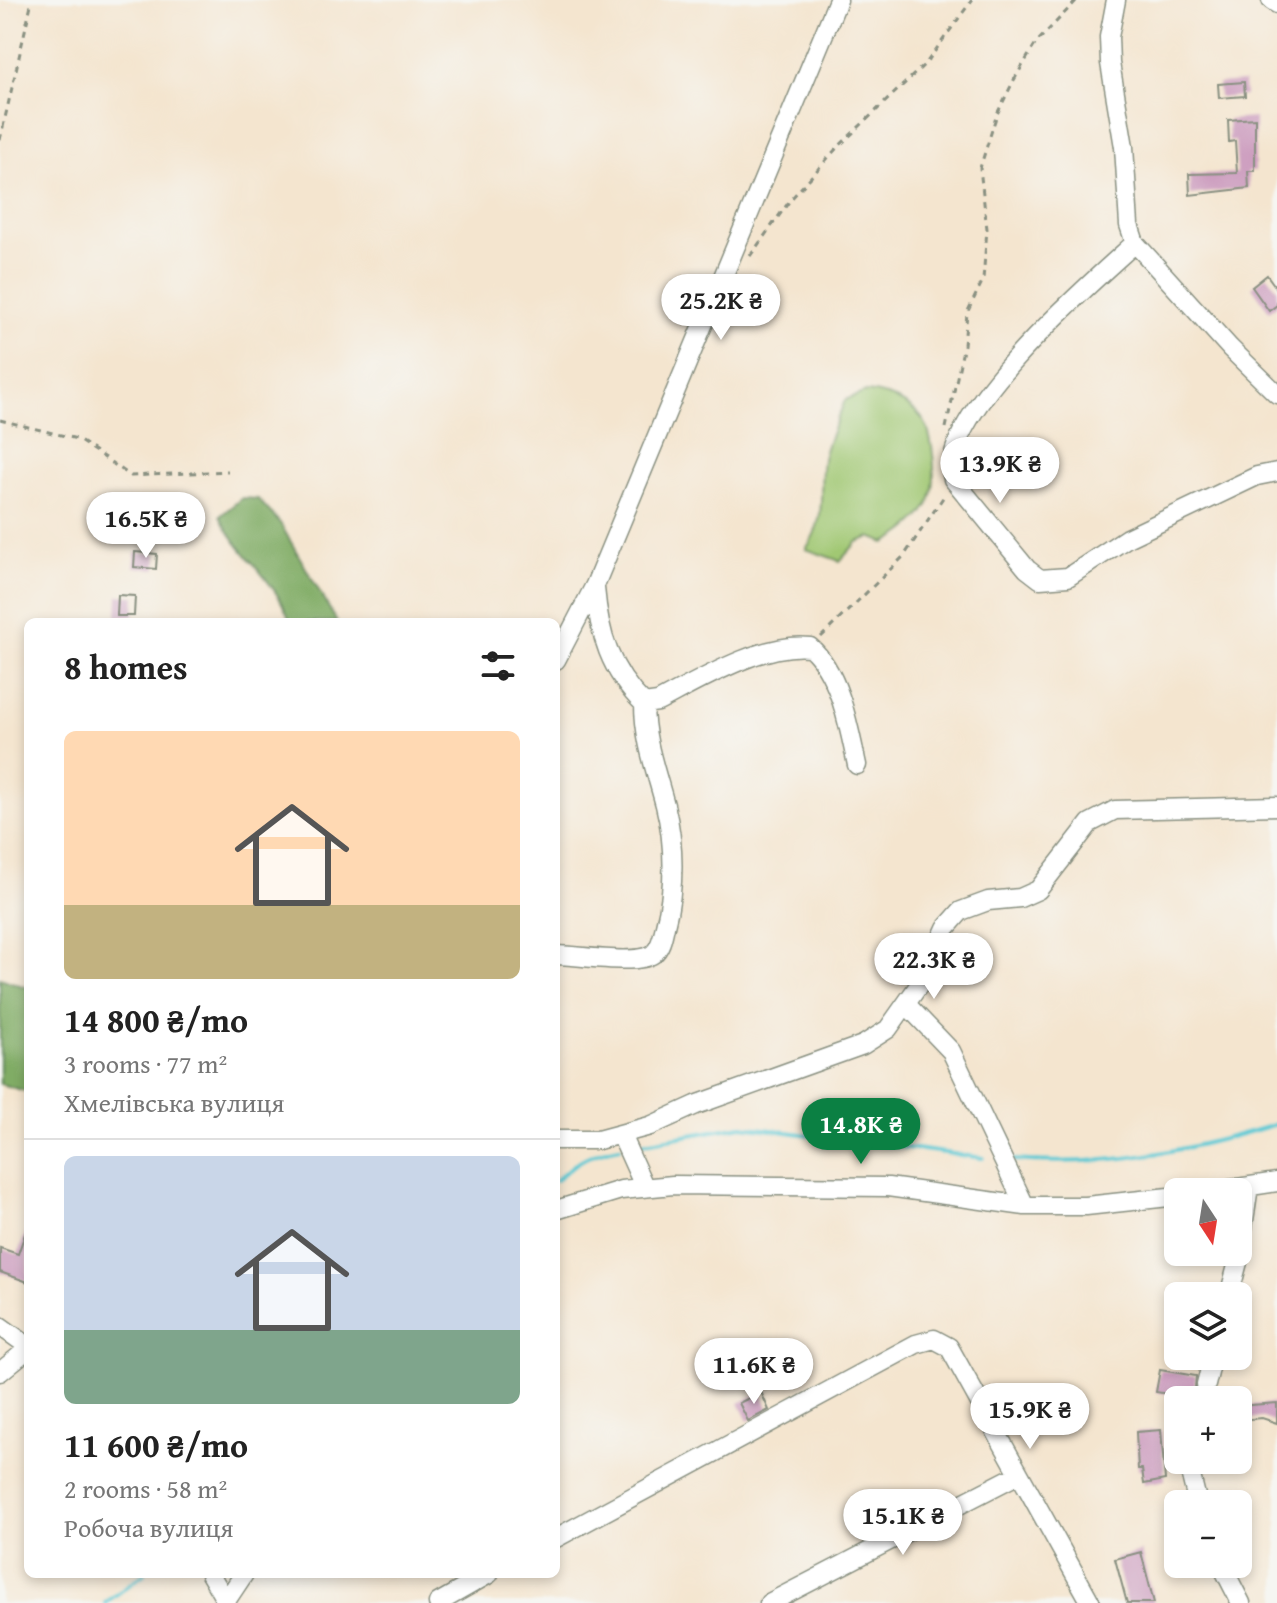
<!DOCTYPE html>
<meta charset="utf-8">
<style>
:root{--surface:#fff;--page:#f6f6f6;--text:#222;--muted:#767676;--line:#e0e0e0;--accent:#0b8043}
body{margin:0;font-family:"Gentium Book Plus",serif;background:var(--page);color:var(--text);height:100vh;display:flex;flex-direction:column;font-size:30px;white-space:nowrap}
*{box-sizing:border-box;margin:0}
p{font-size:26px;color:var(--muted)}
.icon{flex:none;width:44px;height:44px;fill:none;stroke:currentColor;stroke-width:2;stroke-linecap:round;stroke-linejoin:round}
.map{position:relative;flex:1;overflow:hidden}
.details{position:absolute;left:24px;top:618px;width:536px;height:960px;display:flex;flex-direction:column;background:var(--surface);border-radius:12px;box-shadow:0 4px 12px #0003}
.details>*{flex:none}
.needle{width:52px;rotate:168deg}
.tools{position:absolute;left:1164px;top:1178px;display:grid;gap:16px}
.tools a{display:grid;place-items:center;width:88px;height:88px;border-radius:12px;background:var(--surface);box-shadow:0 4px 12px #0003;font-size:40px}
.price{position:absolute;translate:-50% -68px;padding:0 18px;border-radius:28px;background:#fff;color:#222;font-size:26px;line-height:52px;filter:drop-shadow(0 2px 4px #0008)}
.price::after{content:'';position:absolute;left:50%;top:48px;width:24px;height:18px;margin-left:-12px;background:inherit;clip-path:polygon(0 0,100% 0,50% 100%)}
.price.selected{background:var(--accent);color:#fff}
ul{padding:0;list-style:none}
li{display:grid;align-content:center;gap:16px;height:424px;padding:0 40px}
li+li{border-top:2px solid var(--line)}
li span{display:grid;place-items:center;height:248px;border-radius:12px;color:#555}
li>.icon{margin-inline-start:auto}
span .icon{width:144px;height:144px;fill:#fffc;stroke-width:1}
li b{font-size:34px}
h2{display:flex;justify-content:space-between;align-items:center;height:96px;padding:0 40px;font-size:34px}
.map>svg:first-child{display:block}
.green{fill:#a1c873;stroke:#608254;stroke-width:2}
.forest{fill:#80ac65;stroke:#50744c;stroke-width:2}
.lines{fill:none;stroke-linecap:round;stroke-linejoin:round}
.stream{stroke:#5cc9d4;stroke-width:4}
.building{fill:#cd9fc0}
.minor-casing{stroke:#8a9182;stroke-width:21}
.path{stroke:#8a9182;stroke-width:3;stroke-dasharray:6 6;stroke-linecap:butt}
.minor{stroke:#fff;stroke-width:18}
</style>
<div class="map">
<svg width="1277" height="1603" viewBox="0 0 1277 1603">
<rect width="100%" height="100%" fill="#f6f6f2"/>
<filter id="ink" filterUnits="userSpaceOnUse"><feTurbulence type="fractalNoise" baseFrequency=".0125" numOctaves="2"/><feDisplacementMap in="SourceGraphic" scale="16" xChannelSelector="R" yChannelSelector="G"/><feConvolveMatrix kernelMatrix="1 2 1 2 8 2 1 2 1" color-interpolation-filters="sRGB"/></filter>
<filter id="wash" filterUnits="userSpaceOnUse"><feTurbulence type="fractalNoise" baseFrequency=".006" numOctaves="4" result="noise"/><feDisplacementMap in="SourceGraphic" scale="32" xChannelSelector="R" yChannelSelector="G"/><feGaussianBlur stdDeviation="1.8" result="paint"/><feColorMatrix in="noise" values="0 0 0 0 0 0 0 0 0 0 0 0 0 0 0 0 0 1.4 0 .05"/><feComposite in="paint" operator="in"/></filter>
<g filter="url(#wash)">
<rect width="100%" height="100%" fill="#f4e5cf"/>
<!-- green -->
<path class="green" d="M866,392C885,394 908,401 921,417C935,433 939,490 927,507C917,523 901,535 885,543L871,537L857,542L840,561L806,549C828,516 818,495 823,459C826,442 839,417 845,400Z"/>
<!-- forest -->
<path class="forest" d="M242,498L258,499L280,523L337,622H290C278,581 238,555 220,516Z
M0,978L28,988V1092L0,1084Z"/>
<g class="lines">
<!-- stream -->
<path class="stream" d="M633,1145L742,1126L983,1158
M1011,1160C1111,1167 1183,1152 1277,1124
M556,1180C577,1160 592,1152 620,1147
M105,1603L144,1574"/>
</g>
<g id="blocks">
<!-- building -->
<path class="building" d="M1244,82L1245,96L1219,98L1218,84Z
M1255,118V171H1248L1249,188L1190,195L1189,174L1237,173L1235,141L1229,142L1228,120Z
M1267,275L1277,289V305L1269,311L1252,287Z
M135,552L157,554L156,569L134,567Z
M118,595L135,596L134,616H117Z
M26,1231H28V1282L0,1272V1248L18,1254Z
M1160,1370L1196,1376L1194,1398L1156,1392Z
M761,1392L769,1410L748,1421L739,1403Z
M1277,1403V1423L1262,1418L1238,1420V1406Z
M1161,1430L1165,1480L1144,1484L1142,1469H1138L1136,1432Z
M1141,1552L1154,1603H1127L1115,1559Z"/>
</g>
</g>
<g filter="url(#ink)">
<use href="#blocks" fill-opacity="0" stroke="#8a9182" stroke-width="2"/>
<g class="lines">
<defs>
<path id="minor" d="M1116,0L1109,37L1110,63L1124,147L1129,225L1135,243L1230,348L1277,394
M1271,0L1277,4
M1135,243C1091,283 935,417 953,479L1027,569L1040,579L1068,577L1127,538L1257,476L1277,472
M595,588C599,634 610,671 644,704L658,702C698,681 764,641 810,647C840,673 849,728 857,765
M556,660L595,585L838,0
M556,955C577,955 637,966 653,954C661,948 663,935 665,926C675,888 675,844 665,805C656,771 644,740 644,704
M906,1004L951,1051L1025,1206
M621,1135L644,1186
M556,1140H598L650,1126L696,1105L863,1045L888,1029L922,981L946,928L961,911L988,901L1020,898L1038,890L1090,823L1115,810L1277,806
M1211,1192L1277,1182
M556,1210L621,1190L673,1185L888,1187L1025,1206H1086L1178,1196
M1229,1296L1238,1262L1249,1186
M0,1326L28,1346
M0,1372L28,1349
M1206,1385L1213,1356
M1187,1460L1198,1504
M556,1538L916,1344L934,1339L949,1347L1091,1603
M1221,1564L1241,1603
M210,1574L226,1601
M226,1601L244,1574
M438,1603L489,1574
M769,1603L1019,1474"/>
</defs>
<!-- minor casing -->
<use href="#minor" class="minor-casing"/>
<!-- path -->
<path class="path" d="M0,140L32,0
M750,256L791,199L836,149L927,62L972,0
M0,420L77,439L131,476L228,471
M946,428L964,345L967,313L983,280L987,229L980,168L997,114L1014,80L1036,43L1077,0
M821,637L904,556L946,493"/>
<!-- minor -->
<use href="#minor" class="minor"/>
</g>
</g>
</svg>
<div class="tools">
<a><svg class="needle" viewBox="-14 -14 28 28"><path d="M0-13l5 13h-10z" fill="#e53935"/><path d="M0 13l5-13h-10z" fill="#767676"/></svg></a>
<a><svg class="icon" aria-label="layers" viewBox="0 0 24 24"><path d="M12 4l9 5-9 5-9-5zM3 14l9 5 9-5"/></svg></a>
<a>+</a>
<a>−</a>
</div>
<b class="price" style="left:721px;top:342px">25.2K ₴</b>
<b class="price" style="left:1000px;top:505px">13.9K ₴</b>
<b class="price" style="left:146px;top:560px">16.5K ₴</b>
<b class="price" style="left:934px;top:1001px">22.3K ₴</b>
<b class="price selected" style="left:861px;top:1166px">14.8K ₴</b>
<b class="price" style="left:754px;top:1406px">11.6K ₴</b>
<b class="price" style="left:1030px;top:1451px">15.9K ₴</b>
<b class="price" style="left:903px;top:1557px">15.1K ₴</b>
<section class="details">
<h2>8 homes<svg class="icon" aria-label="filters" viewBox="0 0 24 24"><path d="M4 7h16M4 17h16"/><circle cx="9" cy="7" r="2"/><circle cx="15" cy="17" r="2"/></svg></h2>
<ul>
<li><span style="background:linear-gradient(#ffd9b3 70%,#c2b280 0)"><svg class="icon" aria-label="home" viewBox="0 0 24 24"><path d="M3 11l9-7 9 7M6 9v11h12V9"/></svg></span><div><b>14 800 ₴/mo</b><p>3 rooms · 77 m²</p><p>Хмелівська вулиця</p></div></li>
<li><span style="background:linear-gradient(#c9d6e8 70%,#7fa58c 0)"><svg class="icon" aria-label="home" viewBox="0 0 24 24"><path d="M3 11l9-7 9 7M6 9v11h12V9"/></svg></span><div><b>11 600 ₴/mo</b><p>2 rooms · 58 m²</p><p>Робоча вулиця</p></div></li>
</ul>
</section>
</div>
